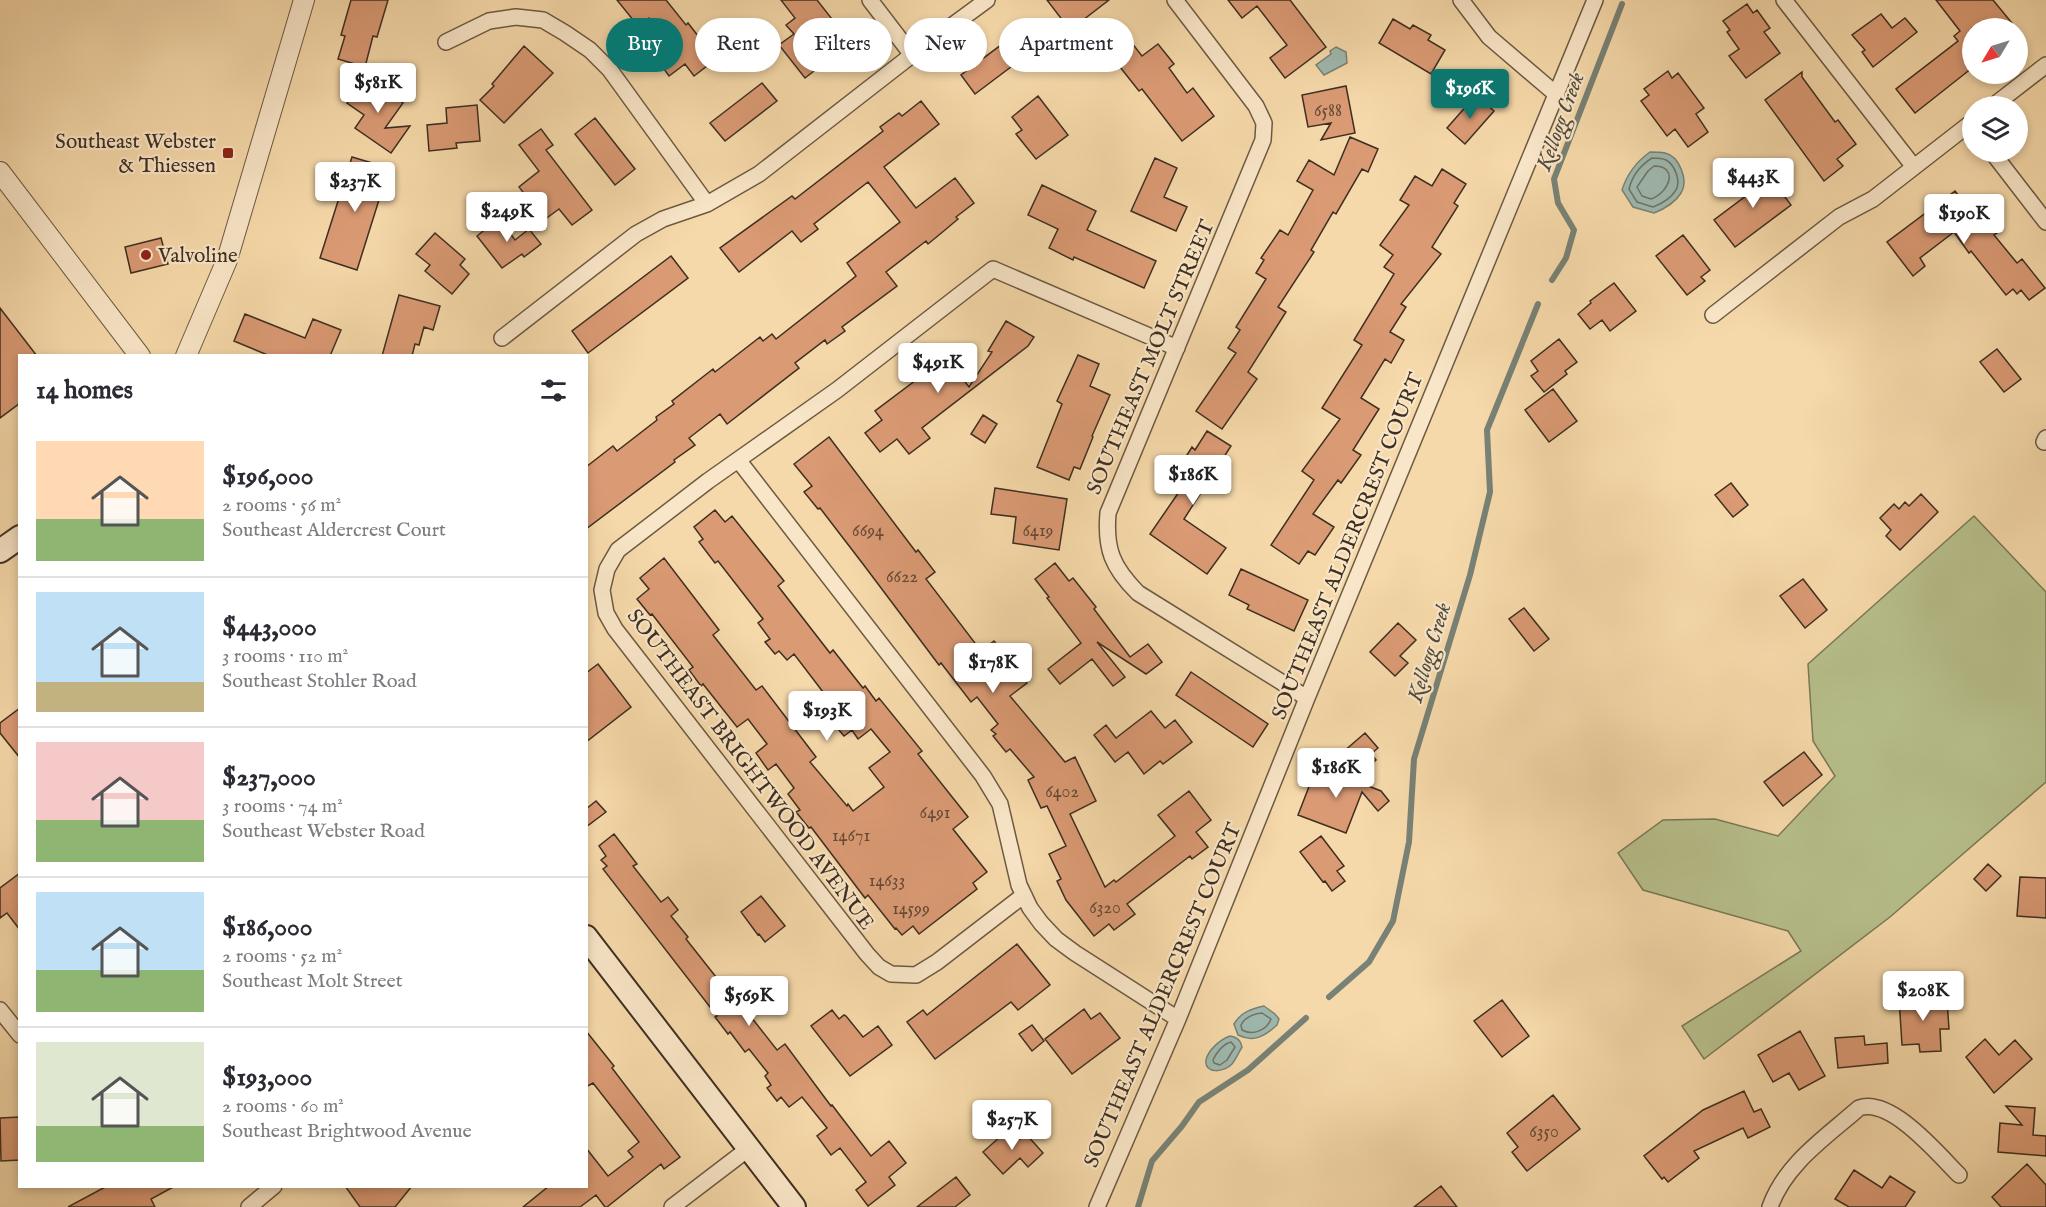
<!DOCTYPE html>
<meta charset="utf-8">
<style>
:root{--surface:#fff;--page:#f2f2f3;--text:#2b2b33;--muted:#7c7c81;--line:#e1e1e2;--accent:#0f766e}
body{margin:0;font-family:"IM FELL English",serif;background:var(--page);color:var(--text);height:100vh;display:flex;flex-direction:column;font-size:22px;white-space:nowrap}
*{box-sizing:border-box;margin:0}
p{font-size:20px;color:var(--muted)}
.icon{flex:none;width:33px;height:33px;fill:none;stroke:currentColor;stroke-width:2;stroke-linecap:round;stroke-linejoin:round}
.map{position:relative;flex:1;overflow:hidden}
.side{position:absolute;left:18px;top:354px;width:570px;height:834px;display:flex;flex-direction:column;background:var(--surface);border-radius:0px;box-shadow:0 3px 9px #0003}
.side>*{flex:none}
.top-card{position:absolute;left:606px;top:18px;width:570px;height:54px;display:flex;gap:12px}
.needle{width:39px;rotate:232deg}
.tools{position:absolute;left:1962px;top:18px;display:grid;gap:12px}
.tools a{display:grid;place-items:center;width:66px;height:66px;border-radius:50%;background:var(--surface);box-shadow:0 3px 9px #0003;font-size:30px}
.price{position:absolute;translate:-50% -51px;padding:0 14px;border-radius:6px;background:#fff;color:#222;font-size:20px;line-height:39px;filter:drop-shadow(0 2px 3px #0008)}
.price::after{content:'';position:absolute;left:50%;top:36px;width:18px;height:14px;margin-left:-9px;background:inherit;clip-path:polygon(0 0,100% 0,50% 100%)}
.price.selected{background:var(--accent);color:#fff}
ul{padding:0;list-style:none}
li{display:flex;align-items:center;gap:18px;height:150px;padding:0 18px}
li+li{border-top:2px solid var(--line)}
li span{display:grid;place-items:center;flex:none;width:168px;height:120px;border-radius:0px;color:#555}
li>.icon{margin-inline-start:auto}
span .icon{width:72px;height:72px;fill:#fffc;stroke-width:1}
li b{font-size:26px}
h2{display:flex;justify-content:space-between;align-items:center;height:72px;padding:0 18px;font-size:26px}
.tag{padding:0 21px;border-radius:27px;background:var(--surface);box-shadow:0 3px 9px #0003;font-size:21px;line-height:54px}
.tag.selected{background:var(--accent);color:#fff}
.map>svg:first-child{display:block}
.green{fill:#b7c08c;stroke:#7a7856;stroke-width:1.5}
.water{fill:#9eb9af;stroke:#788276;stroke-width:1.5}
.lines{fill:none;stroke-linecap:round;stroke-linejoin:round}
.shore{stroke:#6e7468;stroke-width:1.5}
.stream{stroke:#788276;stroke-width:6}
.building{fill:#da9a74;stroke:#3e2f21;stroke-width:1.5}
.minor-casing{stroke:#6c5a43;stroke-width:18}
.tertiary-casing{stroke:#6c5a43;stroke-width:22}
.secondary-casing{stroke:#3e2f21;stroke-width:26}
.minor{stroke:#f9e6c8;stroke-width:15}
.tertiary{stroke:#f9e6c8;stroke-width:20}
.secondary{stroke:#f9e6c8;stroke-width:22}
.poi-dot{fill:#8f2418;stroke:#f9e6c8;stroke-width:2}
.labels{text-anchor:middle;stroke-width:4.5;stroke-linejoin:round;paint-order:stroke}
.number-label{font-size:18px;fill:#654a36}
.poi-label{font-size:21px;fill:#3e2f21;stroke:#f9e6c8;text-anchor:end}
.street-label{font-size:21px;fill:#3e2f21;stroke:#f9e6c8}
.water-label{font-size:22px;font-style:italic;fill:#514b3d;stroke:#f9e6c8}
</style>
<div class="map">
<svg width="2046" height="1207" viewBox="0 0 2046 1207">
<rect width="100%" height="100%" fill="#f6d9aa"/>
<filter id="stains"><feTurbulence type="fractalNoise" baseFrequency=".00333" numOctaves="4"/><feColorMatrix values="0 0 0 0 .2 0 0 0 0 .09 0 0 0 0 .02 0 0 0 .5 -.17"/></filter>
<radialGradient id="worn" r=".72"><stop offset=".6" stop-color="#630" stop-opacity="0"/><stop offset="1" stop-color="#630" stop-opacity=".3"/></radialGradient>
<!-- green -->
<path class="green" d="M1974,516L2046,592V782L1890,917L1704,1059L1682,1026L1801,951L1788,931L1643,890L1618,853L1663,820L1715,819L1778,836L1835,776L1813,741L1808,664Z"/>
<!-- water -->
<path class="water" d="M1336,47L1346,52L1347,63L1324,75L1316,65L1331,54L1330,51Z
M1650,152C1654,152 1660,152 1665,153C1679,156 1689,180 1681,193C1675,203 1664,209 1654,213L1633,207L1622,190C1627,174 1636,162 1650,152Z
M1264,1006L1275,1014L1279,1019L1277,1025C1265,1036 1254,1043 1238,1035L1234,1024C1241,1012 1251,1009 1264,1006Z
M1230,1036C1237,1037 1241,1040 1242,1047C1239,1052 1236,1059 1232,1064C1225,1072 1204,1075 1206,1060C1208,1050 1221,1039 1230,1036Z"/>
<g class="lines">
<!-- shore -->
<path class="shore" d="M1652,158C1657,158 1662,158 1666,160C1675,165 1681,181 1676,190C1671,198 1661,204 1653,207L1637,202L1629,189C1632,176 1641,165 1652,158Z
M1654,166C1679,166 1670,192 1651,199L1642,196L1637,187L1648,171Z
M1262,1013L1271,1019C1267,1030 1253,1036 1242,1030L1241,1025C1245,1017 1253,1014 1262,1013Z
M1231,1042L1235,1047L1227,1060L1220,1065L1214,1063L1213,1060C1216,1053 1223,1044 1231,1042Z"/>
<!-- stream -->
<path class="stream" d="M1552,280L1566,258L1574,230L1558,203L1554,179L1622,4
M1329,997L1369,962L1393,921L1409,842L1414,759L1470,575L1490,492L1487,430L1538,304
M1138,1207L1152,1161L1182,1126L1199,1102L1248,1070L1306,1018"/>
</g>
<!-- building -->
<path class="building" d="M351,0H388L377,37L373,36L365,67L338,59L345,36L341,35Z
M617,0H666L686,25L688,23L716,59L694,76L685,64L669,76L656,58L671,46L649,18L638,26Z
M781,0H817L832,19L815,32L833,56L805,78L779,45L794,34L786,25L795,18Z
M1047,0H1109L1070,30Z
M1228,0H1290L1326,47L1285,78L1270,58L1287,45L1257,6L1242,18Z
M1936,0H1993L2016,28H1972V68L1915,113L1896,89L1958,41L1954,36L1960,31Z
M1747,4L1753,13L1757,10L1770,28L1764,32L1780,53L1746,78L1729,56L1739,49L1727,32L1730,30L1723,21Z
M1881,14L1892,28L1905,18L1917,32L1873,67L1862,52L1865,50L1852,35Z
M1393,19L1410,29L1413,25L1431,35L1428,40L1445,50L1431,74L1379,43Z
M1021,30L1036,48L975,94L961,75Z
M1124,33L1142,56L1158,44L1174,64L1169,68L1187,93L1193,88L1214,116L1182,141L1142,89L1139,91L1105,48Z
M524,46L553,73L504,123L480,100L494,86L492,84Z
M1668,71L1672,78L1678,73L1704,108L1696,114L1708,132L1688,147L1675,129L1667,136L1641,101L1649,95L1644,89Z
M1802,72V77L1835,122L1838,120L1856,144L1837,159L1843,166L1824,181L1765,100Z
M367,76L403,103L385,128L410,126L391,153L355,128L364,115L347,103Z
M762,83L777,101L725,141L710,123Z
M1346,86L1355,133L1321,140L1331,123L1308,127L1302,95Z
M1476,95L1494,111L1465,144L1447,128Z
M1038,96L1068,135L1036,159L1016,134L1022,130L1012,117Z
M921,101L939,124L884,167L916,208L955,178L974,203L956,217L958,219L945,230L928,244L926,241L886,272L897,286L842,327L845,331L827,344L825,340L795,363L799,368L727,424L720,414L689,438L695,445L674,460L675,462L586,529V467L613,446L617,451L657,420L656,417L674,404L672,401L713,369L715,372L760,337L763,341L772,334L776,339L856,276L847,263L900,222L868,182L814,224L818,229L801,242L792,231L739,272L720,248L792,196L795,199L883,131L880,127L899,113L902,116Z
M477,105L480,141L456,143L457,148L429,151L427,125L447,123L446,108Z
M595,118L635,169L615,185L575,134Z
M541,129L553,145L546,150L592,210L572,225L559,209L544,220L519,187L539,171L519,145Z
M1350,137L1378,149L1368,172L1362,169L1336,214L1333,212L1311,250L1314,252L1278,307L1286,312L1248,372L1257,379L1222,429L1196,411L1236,353L1228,348L1240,330L1236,327L1266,279L1256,273L1264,260L1261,258L1280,230L1288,235L1313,190L1297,181L1309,160L1334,175Z
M352,157L389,168L357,270L320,258Z
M1155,158L1177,168L1164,197L1187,207L1176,231L1131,211Z
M1762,166L1791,205L1735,247L1714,220L1755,189L1747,178Z
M1442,169L1466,184L1454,203L1458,206L1432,247L1441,254L1401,304L1406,307L1390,332L1404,340L1391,363L1385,359L1361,398L1379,409L1353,450L1361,455L1341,483L1338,480L1313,514L1334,527L1315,555L1308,551L1299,564L1271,545L1314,480L1302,471L1340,419L1322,408L1362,345L1354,340L1394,274L1384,267L1393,255L1380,245L1409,205L1400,200L1415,176L1432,186Z
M1042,185L1096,211L1087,230L1156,261L1144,288L1074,257L1073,260L1049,248L1058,229L1028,215Z
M1955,191L1977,221L1985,216L1997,233L1994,235L2017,263L2022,259L2045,288L2029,300L2021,290L2017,294L2013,289L2006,295L1971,251L1969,253L1954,232L1920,258L1925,266L1913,276L1887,242Z
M499,218L515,240L529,229L541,244L524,257L522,254L502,268L477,236Z
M435,233L465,259L460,265L469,274L452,294L425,271L430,265L416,254Z
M1683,235L1710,270L1701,277L1705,281L1687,295L1656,256Z
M161,238L168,264L131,273L125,247Z
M671,256L688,278L588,353L572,331Z
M1614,283L1636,311L1610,331L1602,320L1590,329L1578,314L1591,303L1590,301Z
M399,295L440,306L433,330L424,327L419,345L415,344L412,356H382Z
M0,308L37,356H20V403L0,418Z
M245,314L305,338L313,319L341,330L330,356H270L234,341Z
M1006,321L1034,337L1028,346L922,428L930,438L909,454L897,439L880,452L865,433L882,420L875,411L936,365L940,370L950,362L969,387L992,352L988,351Z
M1559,339L1577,362L1565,371L1567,374L1544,392L1531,376L1538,371L1531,361Z
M1997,349L2021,379L2004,392L1980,362Z
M1078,355L1099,364L1090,386L1110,395L1092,436L1093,437L1080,469L1074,467L1069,480L1037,467L1062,404L1057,401Z
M1553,389L1577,421L1549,442L1525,410Z
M983,415L997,424L985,443L971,434Z
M1207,431L1231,446L1184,519L1226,548L1207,574L1150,534L1181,489L1170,482L1192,447L1195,450Z
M829,437L916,552L918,550L935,572L926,579L981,651L994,641L1027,683L1010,696L1065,762L1075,757L1096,801L1070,814L1105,887L1114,880L1116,882L1175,836L1158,815L1189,791L1211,820L1196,832L1208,847L1192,859L1190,856L1127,904L1135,914L1114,930L1109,924L1094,936L1066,900L1057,881L1061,879L1049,854L1066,846L1047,806L1041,808L1028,780L1034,777L1010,749L1006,752L993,736L996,734L991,730L998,724L977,697L971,702L941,663L939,665L863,564L820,508L818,509L804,492L812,486L794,464Z
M1731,483L1748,505L1733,517L1715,495Z
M995,488L1067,499L1059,550L1013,543L1016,517L991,514Z
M1921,494L1938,512L1900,550L1886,536L1891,530L1880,518L1894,504L1899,509L1905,502L1909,506Z
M715,510L725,522L732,516L784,581L778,586L830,653L833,650L863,688L865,686L876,701L879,698L922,751L918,754L968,817L953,829L987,872L973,883L977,889L919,934L913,926L902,935L896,928L895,929L868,895L865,898L811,827L809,828L796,812L800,810L788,794L794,788L776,764L768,770L756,753L767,744L748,719L737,727L703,684L701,686L689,670L693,667L652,614L650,615L637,599L649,589L640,578L664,558L719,630L713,635L756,690L762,686L816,757L810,762L847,806L848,804L853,811L884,787L869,768L890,752L871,729L858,739L852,730L844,736L833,723L841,717L836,709L794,654L787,660L779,651L775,654L765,642L770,639L758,623L763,619L718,561L715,563L699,542L703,539L694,527Z
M1055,563L1069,581L1073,578L1096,607L1094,609L1130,657L1148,644L1162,662L1146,674L1097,642L1125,677L1113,686L1092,659L1060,684L1048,669L1081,643L1047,598L1049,597L1035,579Z
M1241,569L1308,600L1294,631L1247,609L1249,605L1229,595Z
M1803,579L1827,610L1805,628L1780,596Z
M1524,608L1549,639L1534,651L1509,619Z
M1398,623L1416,640L1400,656L1408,663L1395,676L1370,652Z
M598,664L631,707L586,742V673Z
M1191,672L1268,724L1253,747L1176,695Z
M20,708V758L0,733V723Z
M1151,711L1165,728L1175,720L1192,742L1163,764L1160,761L1144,774L1128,752L1115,762L1094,735L1106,725L1116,738Z
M1365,733L1378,748L1371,754L1376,760L1361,773L1343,752Z
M1804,752L1822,775L1783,806L1764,782Z
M1317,766L1381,791L1389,801L1378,811L1362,792L1346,833L1298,815Z
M596,801L606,812L586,827V809Z
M614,834L637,864L633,866L661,902L668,897L678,910L671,916L688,937L686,939L735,1001L737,999L777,1050L785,1044L831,1106L832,1105L871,1156L889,1141L906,1163L889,1177L895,1185L868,1206L856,1190L866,1182L840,1148L831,1155L817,1136L827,1128L802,1097L789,1107L781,1097L777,1101L767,1088L771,1085L765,1076L768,1073L749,1049L745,1052L730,1032L728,1034L715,1017L717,1016L603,869L607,866L601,860L606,856L599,846Z
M1321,836L1344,866L1337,871L1345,881L1332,891L1325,881L1323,882L1300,852Z
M1988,864L2001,876L1986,891L1974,879Z
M20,873V930L7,913L0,918V888Z
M2020,877L2046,878V918L2017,916Z
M761,896L785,926L765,942L759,934L758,935L741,912Z
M1017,944L1050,985L1018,1010L1011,1002L935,1059L907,1022L923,1010L927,1015Z
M1927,996V1001L1947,1000L1949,1029H1940L1941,1051L1920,1052L1919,1044L1902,1045L1899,998Z
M1502,1000L1529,1036L1502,1057L1474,1021Z
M1084,1009L1091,1019L1100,1013L1120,1038L1072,1074L1045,1039Z
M832,1010L839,1019L844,1015L846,1016L863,1037L878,1026L892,1045L850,1076L811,1026Z
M1032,1025L1044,1041L1032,1051L1019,1034Z
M586,1031L614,1066L612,1068L680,1157L664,1169L661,1164L607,1207H605L596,1195L580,1207H523L549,1186H586V1148L608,1176L633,1157L628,1151L639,1142L593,1083L586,1087Z
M1800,1031L1825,1076L1799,1090L1789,1073L1773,1082L1758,1055Z
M1864,1036L1865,1045L1887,1043L1888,1063L1838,1068L1835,1038Z
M1985,1039L1999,1055L2015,1040L2032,1059L1994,1093L1966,1057Z
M1744,1091L1754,1112L1761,1109L1770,1127L1748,1138L1743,1128L1694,1151L1699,1158L1668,1182L1664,1177L1662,1179L1644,1156L1703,1110Z
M1553,1095L1580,1129L1527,1171L1512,1152L1518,1147L1507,1133Z
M2006,1106L2035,1108L2033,1135L2046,1136V1156L1998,1152L2000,1123L2022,1125Z
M20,1117V1160L1,1161L0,1118Z
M1010,1128L1020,1139L1026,1134L1043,1153L1028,1167L1020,1158L1003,1174L983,1152Z
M2027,1164L2046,1185V1207H2001L1992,1197Z
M1854,1170L1882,1188L1890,1176L1915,1192L1905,1207H1849L1835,1199Z
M956,1177L970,1195L955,1207H917Z
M107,1186H175L151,1199L155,1207H68Z
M345,1186H412L395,1207H360Z
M1441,1186L1457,1207H1414Z"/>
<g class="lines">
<defs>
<path id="minor" d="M870,0L912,55
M1175,0L1256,106L1264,123L1263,140L1108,513C1105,549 1112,567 1138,593L1307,698
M1461,0L1489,37L1557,95
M1784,0L1914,167
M446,42L489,21L516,17L543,20L565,33L590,50L610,70L707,204
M1993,106L2046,65
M1992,152L2046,222
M1713,315L1839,217L1873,199L1972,122
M502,338L636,234L663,219L707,204L759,174L912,55L987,0
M2044,442L2046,438
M739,461L983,776L1000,804L1019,885L1030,908L1041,923L1056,939L1075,953L1178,1019
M1024,895L937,962L916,975L891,974L879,967L867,954L615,629L606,613L602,590L607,569L618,550L708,481L837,390L993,269L1177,348
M0,1010L20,1035
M249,1207L274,1186
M672,1207L748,1149
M1097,1207L1178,1019L1307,698L1595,0
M1770,1207C1785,1164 1826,1137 1859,1108C1891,1097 1938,1154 1959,1175"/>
<path id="tertiary" d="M0,172L140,356
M186,356L227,260L304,0"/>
<path id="secondary" d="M0,551L20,537
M586,937L794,1207"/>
</defs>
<!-- minor casing -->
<use href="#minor" class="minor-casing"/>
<!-- tertiary casing -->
<use href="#tertiary" class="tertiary-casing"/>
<!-- secondary casing -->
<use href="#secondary" class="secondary-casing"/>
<!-- minor -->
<use href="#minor" class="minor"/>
<!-- tertiary -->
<use href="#tertiary" class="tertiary"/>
<!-- secondary -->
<use href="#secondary" class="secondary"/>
</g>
<!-- markers -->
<g class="poi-dot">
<rect x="222" y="147" width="12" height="12" rx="3"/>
<circle cx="146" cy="255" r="6"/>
</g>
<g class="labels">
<!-- number labels -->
<g class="number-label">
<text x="1328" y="116">6588</text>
<text x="868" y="536">6694</text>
<text x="1038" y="536">6419</text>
<text x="902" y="582">6622</text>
<text x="1062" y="797">6402</text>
<text x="935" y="818">6491</text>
<text x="851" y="841">14671</text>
<text x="887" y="886">14633</text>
<text x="1105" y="913">6320</text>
<text x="911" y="914">14599</text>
<text x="1544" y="1137">6350</text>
</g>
<!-- poi labels -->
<g class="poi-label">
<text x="216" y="148">Southeast Webster<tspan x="216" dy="24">&amp; Thiessen</tspan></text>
<text x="158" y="262" text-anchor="start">Valvoline</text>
</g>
<!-- street labels -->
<g class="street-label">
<text transform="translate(1150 357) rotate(-67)" y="7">SOUTHEAST MOLT STREET</text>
<text transform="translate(1347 546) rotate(-68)" y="7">SOUTHEAST ALDERCREST COURT</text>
<text transform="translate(751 769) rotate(53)" y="7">SOUTHEAST BRIGHTWOOD AVENUE</text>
<text transform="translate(1162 995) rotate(-67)" y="7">SOUTHEAST ALDERCREST COURT</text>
</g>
<!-- water labels -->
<g class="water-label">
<text transform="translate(1559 121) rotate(-70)" y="8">Kellogg Creek</text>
<text transform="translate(1428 652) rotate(-73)" y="8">Kellogg Creek</text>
</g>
</g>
<rect width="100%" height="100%" filter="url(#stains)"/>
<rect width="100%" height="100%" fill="url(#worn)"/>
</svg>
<div class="tools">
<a><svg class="needle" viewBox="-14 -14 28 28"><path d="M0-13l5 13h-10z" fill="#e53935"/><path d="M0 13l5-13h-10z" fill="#7c7c81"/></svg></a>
<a><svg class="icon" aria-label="layers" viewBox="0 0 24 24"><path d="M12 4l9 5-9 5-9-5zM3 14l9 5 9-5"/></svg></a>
</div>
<b class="price" style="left:378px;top:114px">$581K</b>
<b class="price selected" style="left:1470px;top:120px">$196K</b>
<b class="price" style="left:1753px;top:209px">$443K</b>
<b class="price" style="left:355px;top:213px">$237K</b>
<b class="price" style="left:507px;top:243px">$249K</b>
<b class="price" style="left:1964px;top:245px">$190K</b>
<b class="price" style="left:938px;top:394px">$491K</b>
<b class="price" style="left:1193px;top:506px">$186K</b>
<b class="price" style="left:993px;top:694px">$178K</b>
<b class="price" style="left:827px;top:742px">$193K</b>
<b class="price" style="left:1336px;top:799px">$186K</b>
<b class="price" style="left:1923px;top:1022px">$208K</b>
<b class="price" style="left:749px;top:1027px">$569K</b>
<b class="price" style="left:1012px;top:1151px">$257K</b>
<div class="top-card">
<a class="tag selected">Buy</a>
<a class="tag">Rent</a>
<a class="tag">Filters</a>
<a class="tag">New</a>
<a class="tag">Apartment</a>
</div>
<section class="side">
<h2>14 homes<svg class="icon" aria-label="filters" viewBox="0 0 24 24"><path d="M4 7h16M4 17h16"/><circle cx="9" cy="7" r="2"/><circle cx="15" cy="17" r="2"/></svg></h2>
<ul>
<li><span style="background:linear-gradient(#ffd9b3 65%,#8fb573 0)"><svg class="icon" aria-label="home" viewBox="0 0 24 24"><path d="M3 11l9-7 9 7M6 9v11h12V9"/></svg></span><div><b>$196,000</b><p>2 rooms · 56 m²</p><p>Southeast Aldercrest Court</p></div></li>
<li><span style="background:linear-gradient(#bfe0f5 75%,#c2b280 0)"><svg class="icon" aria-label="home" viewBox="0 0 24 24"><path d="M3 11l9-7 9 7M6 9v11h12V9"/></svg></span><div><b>$443,000</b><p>3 rooms · 110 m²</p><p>Southeast Stohler Road</p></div></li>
<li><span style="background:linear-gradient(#f6c9c9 65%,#8fb573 0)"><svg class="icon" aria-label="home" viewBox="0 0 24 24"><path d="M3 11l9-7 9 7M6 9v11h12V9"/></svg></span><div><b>$237,000</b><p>3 rooms · 74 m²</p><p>Southeast Webster Road</p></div></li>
<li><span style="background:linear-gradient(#bfe0f5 65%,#8fb573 0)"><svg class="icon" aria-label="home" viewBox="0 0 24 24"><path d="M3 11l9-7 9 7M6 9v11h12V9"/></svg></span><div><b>$186,000</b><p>2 rooms · 52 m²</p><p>Southeast Molt Street</p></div></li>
<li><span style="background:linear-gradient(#dfe7d0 70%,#8fb573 0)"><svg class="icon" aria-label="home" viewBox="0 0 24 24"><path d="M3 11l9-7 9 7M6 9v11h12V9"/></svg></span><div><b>$193,000</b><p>2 rooms · 60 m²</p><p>Southeast Brightwood Avenue</p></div></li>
</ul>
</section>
</div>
